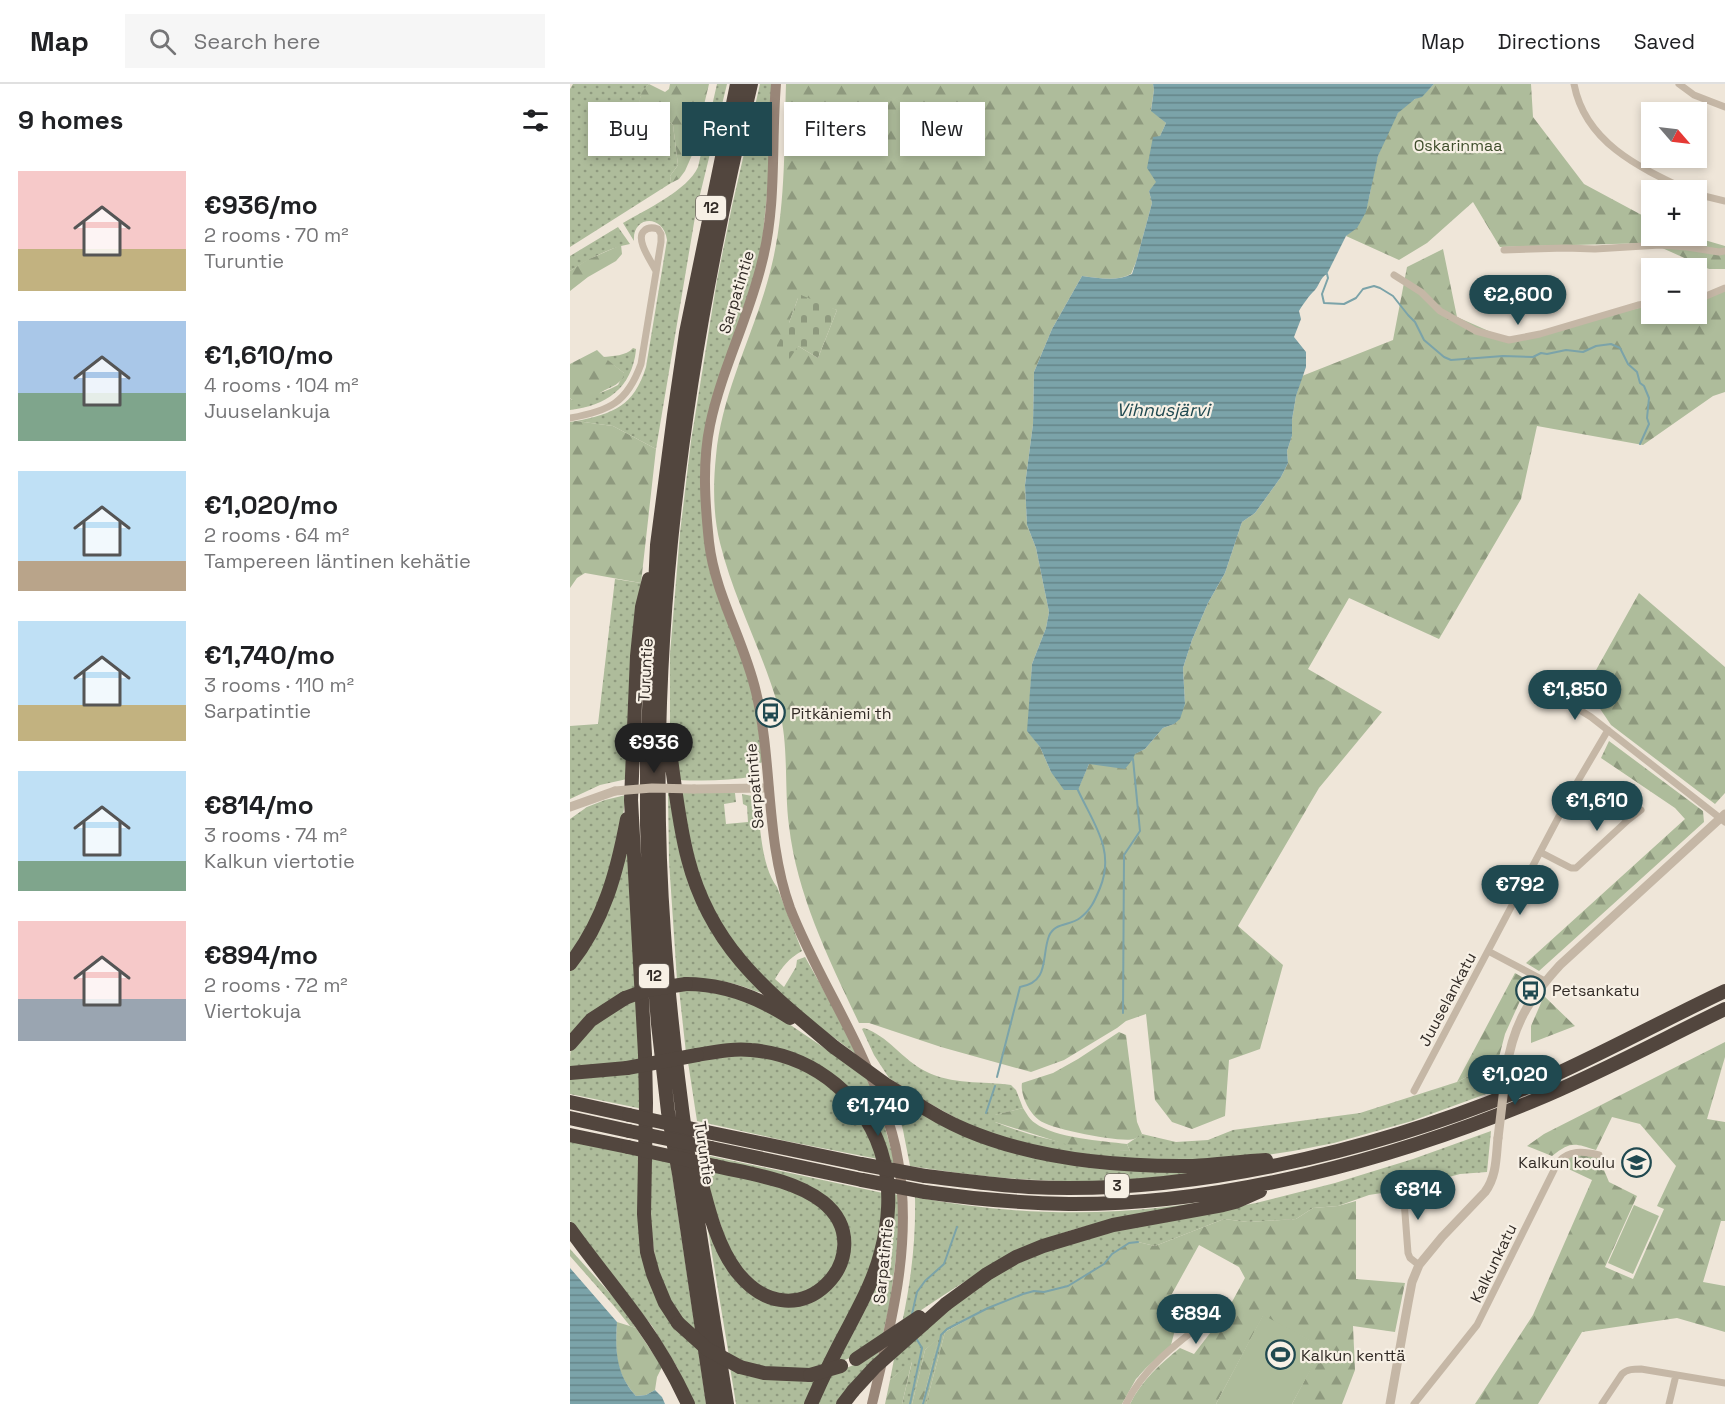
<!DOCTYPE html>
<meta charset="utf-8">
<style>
:root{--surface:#fff;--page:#f6f6f6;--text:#202124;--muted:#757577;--line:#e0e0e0;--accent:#204950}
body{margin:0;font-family:"Space Grotesk",sans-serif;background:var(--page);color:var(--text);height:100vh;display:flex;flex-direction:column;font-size:22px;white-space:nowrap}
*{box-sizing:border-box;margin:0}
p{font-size:20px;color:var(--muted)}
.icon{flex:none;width:33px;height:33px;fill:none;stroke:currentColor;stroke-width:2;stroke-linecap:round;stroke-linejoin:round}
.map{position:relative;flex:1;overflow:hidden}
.side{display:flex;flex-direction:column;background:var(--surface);width:570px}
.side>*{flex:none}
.hud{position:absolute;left:18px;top:18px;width:570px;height:54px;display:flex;gap:12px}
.needle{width:39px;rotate:118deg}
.buttons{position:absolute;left:1071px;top:18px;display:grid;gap:12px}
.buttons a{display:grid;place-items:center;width:66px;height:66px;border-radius:0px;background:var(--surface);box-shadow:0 3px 9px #0003;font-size:30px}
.price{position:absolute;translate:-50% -51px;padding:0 14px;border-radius:21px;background:var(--accent);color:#fff;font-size:20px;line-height:39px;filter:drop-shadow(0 2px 3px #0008)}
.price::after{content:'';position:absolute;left:50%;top:36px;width:18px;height:14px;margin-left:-9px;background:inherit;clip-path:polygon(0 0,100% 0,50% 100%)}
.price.selected{background:#222;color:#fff}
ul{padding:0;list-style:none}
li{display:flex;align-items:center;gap:18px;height:150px;padding:0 18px}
li span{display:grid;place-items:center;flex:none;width:168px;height:120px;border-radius:0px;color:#555}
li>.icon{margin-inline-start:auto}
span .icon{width:72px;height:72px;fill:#fffc;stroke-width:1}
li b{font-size:26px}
h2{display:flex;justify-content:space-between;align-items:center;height:72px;padding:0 18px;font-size:26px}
.chip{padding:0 21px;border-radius:0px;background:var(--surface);box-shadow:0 3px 9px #0003;font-size:21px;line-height:54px}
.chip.selected{background:var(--accent);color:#fff}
header{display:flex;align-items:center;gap:36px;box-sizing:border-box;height:84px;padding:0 30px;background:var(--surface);border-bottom:2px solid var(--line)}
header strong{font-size:28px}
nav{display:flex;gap:33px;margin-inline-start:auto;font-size:21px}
.search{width:420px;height:54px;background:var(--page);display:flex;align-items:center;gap:15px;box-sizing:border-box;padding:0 21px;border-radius:0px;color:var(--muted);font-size:22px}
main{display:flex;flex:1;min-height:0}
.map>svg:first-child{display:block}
.grass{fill:url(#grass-dots)}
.forest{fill:url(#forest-firs);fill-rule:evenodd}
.cemetery{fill:url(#cemetery-stones)}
.garden{fill:#aebc9b}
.water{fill:url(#water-rules)}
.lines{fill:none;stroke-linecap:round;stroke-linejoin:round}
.stream{stroke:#7ba3a9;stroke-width:2}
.minor{stroke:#c5b7a6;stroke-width:7}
.tertiary{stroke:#c5b7a6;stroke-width:9}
.secondary{stroke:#998678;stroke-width:10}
.motorway{stroke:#52463e;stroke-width:14}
.tertiary-bridge{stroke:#c5b7a6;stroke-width:9}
.motorway-bridge{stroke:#52463e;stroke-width:14}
.labels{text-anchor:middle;stroke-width:4.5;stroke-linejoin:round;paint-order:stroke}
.shield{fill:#f7f0e5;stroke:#6d665f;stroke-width:1.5}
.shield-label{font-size:15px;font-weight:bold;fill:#322b26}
.park-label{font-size:16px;fill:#3f4e2c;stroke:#f7f0e5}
.street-label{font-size:16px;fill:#322b26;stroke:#f7f0e5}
.poi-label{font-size:16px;fill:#322b26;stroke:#f7f0e5;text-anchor:start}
.water-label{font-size:18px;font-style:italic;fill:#204950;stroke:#f7f0e5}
</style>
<header>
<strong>Map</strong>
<div class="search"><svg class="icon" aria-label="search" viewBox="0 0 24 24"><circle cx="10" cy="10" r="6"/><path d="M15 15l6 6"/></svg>Search here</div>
<nav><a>Map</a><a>Directions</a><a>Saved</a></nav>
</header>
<main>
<section class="side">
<h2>9 homes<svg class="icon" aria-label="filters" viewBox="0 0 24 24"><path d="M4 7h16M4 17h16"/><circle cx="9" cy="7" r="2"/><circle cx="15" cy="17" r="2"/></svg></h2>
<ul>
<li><span style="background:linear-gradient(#f6c9c9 65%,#c2b280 0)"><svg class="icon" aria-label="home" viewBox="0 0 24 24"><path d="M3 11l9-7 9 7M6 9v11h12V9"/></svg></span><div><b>€936/mo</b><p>2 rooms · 70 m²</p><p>Turuntie</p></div></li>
<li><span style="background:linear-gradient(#a9c7e8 60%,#7fa58c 0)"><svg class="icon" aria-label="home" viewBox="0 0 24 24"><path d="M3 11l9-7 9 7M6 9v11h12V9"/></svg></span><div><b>€1,610/mo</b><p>4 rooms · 104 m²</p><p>Juuselankuja</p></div></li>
<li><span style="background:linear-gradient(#bfe0f5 75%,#b9a48a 0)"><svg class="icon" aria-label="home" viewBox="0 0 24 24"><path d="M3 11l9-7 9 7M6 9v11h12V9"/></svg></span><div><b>€1,020/mo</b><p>2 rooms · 64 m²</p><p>Tampereen läntinen kehätie</p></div></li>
<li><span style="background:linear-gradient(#bfe0f5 70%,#c2b280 0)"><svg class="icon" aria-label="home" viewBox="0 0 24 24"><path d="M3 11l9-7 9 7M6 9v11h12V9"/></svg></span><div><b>€1,740/mo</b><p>3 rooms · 110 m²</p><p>Sarpatintie</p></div></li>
<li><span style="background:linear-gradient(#bfe0f5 75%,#7fa58c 0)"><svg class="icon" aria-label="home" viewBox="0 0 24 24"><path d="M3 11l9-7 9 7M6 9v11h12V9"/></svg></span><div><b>€814/mo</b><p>3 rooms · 74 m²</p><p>Kalkun viertotie</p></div></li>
<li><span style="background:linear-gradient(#f6c9c9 65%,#9aa5b1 0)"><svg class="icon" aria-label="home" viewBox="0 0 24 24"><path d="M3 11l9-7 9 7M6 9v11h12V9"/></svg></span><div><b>€894/mo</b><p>2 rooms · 72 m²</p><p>Viertokuja</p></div></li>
</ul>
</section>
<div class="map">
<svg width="1155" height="1320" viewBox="0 0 1155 1320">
<defs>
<pattern id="grass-dots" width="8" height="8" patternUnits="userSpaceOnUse" patternTransform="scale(1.5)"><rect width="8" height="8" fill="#aebc9b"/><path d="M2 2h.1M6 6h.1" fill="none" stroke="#8e997e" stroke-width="1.8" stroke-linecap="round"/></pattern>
<pattern id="forest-firs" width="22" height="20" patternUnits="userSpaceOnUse" patternTransform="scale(1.5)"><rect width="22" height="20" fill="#aebc9b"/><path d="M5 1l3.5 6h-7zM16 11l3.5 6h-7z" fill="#8e997e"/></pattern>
<pattern id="cemetery-stones" width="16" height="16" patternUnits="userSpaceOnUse" patternTransform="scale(1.5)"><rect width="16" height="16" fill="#aebc9b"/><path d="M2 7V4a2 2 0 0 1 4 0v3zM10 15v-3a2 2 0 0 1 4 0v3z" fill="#8e997e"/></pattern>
<pattern id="water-rules" width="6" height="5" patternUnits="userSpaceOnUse" patternTransform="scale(1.5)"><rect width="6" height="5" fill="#7ba3a9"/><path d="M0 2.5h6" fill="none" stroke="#658589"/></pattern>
</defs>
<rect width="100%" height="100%" fill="#efe6d9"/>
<!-- grass -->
<path class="grass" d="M3,0H79C63,17 71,24 81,41L93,44L99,37L103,41L108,81L100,92L101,99L0,163V5Z
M147,0H157L126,127L86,365L43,342L6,337C43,330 64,322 76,283L97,156C94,130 62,131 64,157L53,139C75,126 118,106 128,83Z
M190,0H203L200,81L191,169L137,340L140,485C147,517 162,546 173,577C185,610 188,644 193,678C184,680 185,684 185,692C159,697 134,697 107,696L100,643V570L110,449L121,357L147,196L162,122Z
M48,143L60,160C38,164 19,175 0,187V172Z
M63,264L66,265V266C62,304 36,322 0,326V314L2,316L30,309L40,305L48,301L54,289L33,273C43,272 56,272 63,264Z
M45,495L71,499L66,543L57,695L30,701L0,715V642L28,640Z
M110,708L165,709L166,718L154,720L156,740L178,738L177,722L173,720L172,710L187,713C190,740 191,782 207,803L232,867C219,874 212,883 205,895L214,903L226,883L227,876L235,873L267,930L286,970C225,926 160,875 132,803C120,773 116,740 110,708Z
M98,709H104L129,816L195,909C186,909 177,903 168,901C148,895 128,895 107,896L99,777Z
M56,711L50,751L32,820L0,874V735L17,723L35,716Z
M60,740L68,905L0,953V887C12,873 22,860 30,845C47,813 52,774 60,740Z
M109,905L150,908L197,925L297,993L312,1033L325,1079L316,1078L304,1042L227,973L116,969Z
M68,915L73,978L0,984C0,978 0,970 1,966C12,945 48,924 68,915Z
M294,944C317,951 333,976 355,987C382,1001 412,997 441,1001L446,1006L453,1024L425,1031V1038C470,1056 512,1064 560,1067L557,1060L572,1050L606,1058L638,1056L663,1046L790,1029L887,998L928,977L927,1006L842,1037L764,1059L723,1067L690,1072L618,1079L506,1073L409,1047L350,1014L319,994L304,971L292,945Z
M165,970L218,977L268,1007L294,1040L308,1075L216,1057L127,1037L118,978Z
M73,986V1025L0,1010V993Z
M322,1010L463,1071L668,1083C633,1087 598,1093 564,1095C489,1101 414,1094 340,1082L333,1046Z
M921,1047L917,1088L890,1090L838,1104L835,1101L818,1108L799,1111L768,1122L743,1124L726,1135L678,1138L654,1135L585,1162L568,1158L542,1170L534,1180L498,1202L474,1208L464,1207L453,1210L418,1224L375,1248L356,1320H352L368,1255L355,1266L342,1320H332L342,1278L320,1296L325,1270L419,1192L511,1152L686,1119L765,1099L843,1075Z
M0,1055L73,1071L76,1182L128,1263L136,1320H124L107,1283L82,1242L0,1137Z
M131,1070L313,1109L312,1141L304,1180L253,1284L221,1287L197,1285L159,1272L132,1110L158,1181L213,1222L232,1221L251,1213L267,1197L275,1183L267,1125L132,1074Z
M81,1073L100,1076L126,1251L110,1234L96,1212L86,1181L79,1129Z
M134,1084L209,1102L248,1120L262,1133L268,1149L267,1180L251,1202L219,1212L192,1205L168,1180L158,1162L142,1116Z
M321,1109L328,1111V1158L320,1219L312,1254L288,1270L264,1281L296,1220Z
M345,1113C412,1126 482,1131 550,1127C589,1125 626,1119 664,1113C610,1124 554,1131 502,1146C440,1165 385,1203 332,1239C341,1197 346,1156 345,1113Z
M0,1165L46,1216L66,1244L60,1242L44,1222L0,1172Z
M309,1267L307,1276L267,1320H245L259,1291L286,1280Z
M160,1283L249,1294L236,1320H166Z"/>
<!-- forest -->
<path class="forest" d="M79,0L95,8L99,5L100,0H139L122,71L115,87L109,95L101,99L100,92L108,81L103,41L99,37L93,44L81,41C71,24 63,15 79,0Z
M216,0H583L584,6L581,26L596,39L590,52L587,98L579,107L582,119L566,178L561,190C546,198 529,194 512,192L482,245L464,288L463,340L455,401L457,441L466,464L479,528L476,544L462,580L458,647L470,663L481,688L508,705L519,680L564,670L575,665L593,644L604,640L615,620L613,584L622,556L638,519L655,489L672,438L685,429L711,393L718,379L717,367L722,352V336L726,312L732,292L823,256L837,183L873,165L887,233L939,256L1081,221L1082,230H1126L1127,214L1155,206V308L1143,312L1073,361L967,342L951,415L869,555L779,514L738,585L812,628L749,704L668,842L713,881L690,965L659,976L655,1032L622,1045L602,1038L585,1016L576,930L556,937L547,944L494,976L461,988L371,963L299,939H289C259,876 227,811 219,742C214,705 219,660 209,625C193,568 164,516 150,459C143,431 143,400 146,372C152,305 187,245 202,180C216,122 214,59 216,0ZM228,214L267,226L248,274L228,262L219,239Z
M864,0H961L963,33L1014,100L1081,136L1082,152H1121L1155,162V185H1139L1081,159L930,163L903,118L857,159L829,176L776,152C804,130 798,102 808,72C811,64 823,35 828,29C838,16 854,13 864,0Z
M51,161L52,170L46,177L18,193L0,207V187L17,176Z
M27,266L34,273L54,289V293C44,305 39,302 29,310C17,319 16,328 0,314V280Z
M6,337L43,342L86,365L71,499L15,489L7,494L0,504V338Z
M1069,509L1155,583V709L1145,720L1041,641L1016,604Z
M1039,657L1133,727L1134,738L969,887L956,879L1115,735L1105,724L1031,674Z
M945,889L959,897L935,950L928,977L887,998Z
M974,912L1005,942L961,959V942Z
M549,948L556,951L567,1038L572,1050C570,1052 567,1054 564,1055C552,1059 479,1045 469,1036C459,1029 450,1010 452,999L483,989L508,975Z
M1155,958V973L1137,1035L1155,1038V1137H1151L1133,1198L1155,1202V1248L1107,1234L1012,1248L968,1320H905L963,1231L1022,1096L990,1081C1003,1068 1012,1069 1029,1074L1039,1098L1067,1112L1035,1183L1063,1195L1094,1125L1087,1122L1106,1082L1070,1040L1042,1033L1026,1066C1004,1059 1001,1057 982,1072L957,1062L974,1050Z
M453,1024C457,1030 459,1035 465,1039C485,1054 532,1057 557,1060L560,1067L534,1066L495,1060L425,1038L424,1031Z
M786,1117V1195L835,1199L825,1248L783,1242L785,1286L772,1320H722L752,1263L693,1232L646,1320H560C572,1296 590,1280 610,1264L624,1270L657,1227L675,1194L669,1183L629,1161L598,1217L610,1227L601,1261L576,1284L566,1295L552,1320H356L375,1248L418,1224L453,1210L464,1207L474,1208L498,1202L534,1180L542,1170L559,1159L568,1158L585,1162L654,1135L678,1138L726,1135L743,1124L768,1122Z
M47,1238L66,1244L92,1283L87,1293L85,1306L76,1311L66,1312C45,1288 45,1269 47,1238Z
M369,1253L352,1320H342L355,1266Z
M342,1277L332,1320H315L320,1296Z"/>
<!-- cemetery -->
<path class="cemetery" d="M231,211L267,226L248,274L228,262L219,276L205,265L219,239L228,214Z"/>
<!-- garden -->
<path class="garden" d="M1064,1121L1089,1132L1063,1190L1038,1179Z
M693,1231L753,1263L722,1320H646Z"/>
<!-- water -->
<path class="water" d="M583,0H864L852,13L845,15L828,29L808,72L796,128L787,144L776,152L757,190C750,194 750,200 745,206C738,213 734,219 729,227L731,235L724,253L736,268V283L726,312L722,336V352L717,367L718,379L711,393L685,429L672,438L655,489L638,519L622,556L613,584L615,620L610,635L604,640L593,644L575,665L565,670L563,675L555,685L519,680L508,706H494L481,688L470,663L457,647L462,580L476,544L479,528L466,464L457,441L455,401L463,340L464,288L482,245L512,192C529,194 546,198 562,190L566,178L582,119L579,107L586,98L577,84L583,53L590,52L596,39L581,27L584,6Z
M0,1184L47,1238C45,1267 46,1290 66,1312L76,1311L85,1306L92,1313L95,1320H0Z"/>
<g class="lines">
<!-- stream -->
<path class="stream" d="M757,190L758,194L752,210L754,219L774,220L786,214L793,205L804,202L810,204L823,212L838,231L845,238L854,256L874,273L881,276L933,272L963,273L971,269L977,270L996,266L1013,268L1026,262L1041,260L1050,264L1058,280L1067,288L1070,299L1074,302L1079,314L1077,334L1079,340L1070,360
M553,929L554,771L570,747L563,675
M427,993L450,903C480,898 471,873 479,852C485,838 500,842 510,834C521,826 525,816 530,804C546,765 522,738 507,704
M416,1029L425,1002
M342,1230L347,1208L355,1197L374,1180L387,1143
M340,1320L352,1264L346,1254
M353,1320L370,1257L371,1251L377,1245L418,1224L453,1210L464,1207L474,1208L498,1202L534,1180L542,1170L559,1159L568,1158"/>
<!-- minor -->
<path class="minor" d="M1004,0C1015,58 1068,83 1117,106
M1109,0L1124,11L1155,23
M1126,110L1155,117
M934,166L995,164L1025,165L1090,161L1117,163L1149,168L1155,167
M824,191L851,208L870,227L906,247L939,256L970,250L1068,221L1082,219
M1126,213L1136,212L1155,204
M0,334C39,327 57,319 71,280L91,158V150L88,145C82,143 78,143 74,147C65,155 81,177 86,187
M984,610L1021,633L1155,738
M1058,736L1071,726
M970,768L1001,784H1006L1058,736L1005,702
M918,867L975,897
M844,1007L1005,702L1038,646
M833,1103L838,1169L840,1174L849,1181
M556,1320C576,1278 619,1251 654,1223
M844,1320L907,1241L988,1078C999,1066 1013,1067 1029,1071
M1032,1320L1052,1290C1057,1285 1064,1285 1071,1285L1155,1299
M1099,1320L1106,1291"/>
<!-- tertiary -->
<path class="tertiary" d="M124,705L199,704
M0,723L45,707
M936,987C943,940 959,915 990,881L1155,730
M820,1320L838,1219L842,1198L849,1181L872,1153L915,1108C927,1092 926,1072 928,1054"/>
<!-- secondary -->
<path class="secondary" d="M206,0C201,59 207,120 192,178C179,233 151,287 140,341C132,380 135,419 139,458C145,511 174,556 186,608C203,679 195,755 220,824C239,873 267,919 289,966C305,1001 322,1038 328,1076C343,1159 321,1240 302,1320"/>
<!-- motorway -->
<path class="motorway" d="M79,495L72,523L67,572L61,716L75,970L76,1019L74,1130L77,1168L83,1190L95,1219L108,1239
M97,648C104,690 107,733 118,775C141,864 197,907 264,963
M0,880C34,837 47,788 57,735
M116,900C155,900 188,913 220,934
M0,960L21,936L55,914
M127,971C145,968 163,964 181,966C244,971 299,1015 314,1078C321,1106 319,1139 311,1168C304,1196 290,1221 277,1246C264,1270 252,1295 241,1320
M0,989L57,984
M340,1015C358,1027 377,1038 396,1046C467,1076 547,1083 623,1082C647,1081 672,1077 696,1076
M0,1018L59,1031
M0,1034L59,1047
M137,1048L291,1080
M0,1051L58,1063
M141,1064L292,1096
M127,1081C136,1115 145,1160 167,1188C228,1265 315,1168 253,1118C223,1095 180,1090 145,1082
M355,1092C390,1096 425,1101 459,1103C619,1111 799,1068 946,1008C1018,978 1085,940 1155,907
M355,1108C403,1115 451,1119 499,1120C653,1121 821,1076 963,1017C1029,990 1091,956 1155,925
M0,1145C23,1177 48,1207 71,1239C89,1264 105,1292 118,1320
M376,1220L417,1190L446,1173L473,1162L543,1141L653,1121L665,1118L690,1107
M170,1283L194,1289L240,1291
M143,1320L109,1090L98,1028L88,940L81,849L77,741V668L87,461L104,331L116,249L167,0
M157,1320C132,1164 105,1007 94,849C73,564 115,277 181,0
M273,1320L283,1307"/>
<!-- tertiary-bridge -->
<path class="tertiary-bridge" d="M45,707L82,704L124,705
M928,1054L936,987"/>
<!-- motorway-bridge -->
<path class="motorway-bridge" d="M55,914L77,906L116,900
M264,963L315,1000L340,1015
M57,984L127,971
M59,1031L137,1048
M59,1047L141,1064
M58,1063L145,1082
M291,1080L355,1092
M292,1096L355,1108
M108,1239L137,1265L170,1283
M286,1275L349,1233
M240,1291L271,1282
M283,1307L305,1283L376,1220"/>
</g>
<!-- icons -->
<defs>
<symbol id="bus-ring" viewBox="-11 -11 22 22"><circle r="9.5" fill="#f7f0e5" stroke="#204950" stroke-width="1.5"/><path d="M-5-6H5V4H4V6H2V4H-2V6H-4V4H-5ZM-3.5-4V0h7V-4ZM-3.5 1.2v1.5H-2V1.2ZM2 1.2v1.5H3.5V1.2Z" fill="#204950"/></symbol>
<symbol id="school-ring" viewBox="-11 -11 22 22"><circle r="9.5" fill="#f7f0e5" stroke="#204950" stroke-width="1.5"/><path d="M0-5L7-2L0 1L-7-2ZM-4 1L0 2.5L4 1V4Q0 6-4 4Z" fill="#204950"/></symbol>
<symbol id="stadium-ring" viewBox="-11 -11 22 22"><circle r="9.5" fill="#f7f0e5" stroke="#204950" stroke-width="1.5"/><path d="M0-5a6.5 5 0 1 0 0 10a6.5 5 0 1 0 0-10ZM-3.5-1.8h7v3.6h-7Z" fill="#204950"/></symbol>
</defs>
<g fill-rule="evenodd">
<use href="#bus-ring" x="184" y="612" width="33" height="33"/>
<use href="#bus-ring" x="944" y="890" width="33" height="33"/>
<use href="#school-ring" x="1050" y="1062" width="33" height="33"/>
<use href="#stadium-ring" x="694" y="1254" width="33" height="33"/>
</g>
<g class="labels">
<!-- shield labels -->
<g class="shield">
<rect x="126" y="112" width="30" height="24" rx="4.5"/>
<rect x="69" y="880" width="30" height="24" rx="4.5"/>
<rect x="535" y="1090" width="24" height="24" rx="4.5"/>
</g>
<g class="shield-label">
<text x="141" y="129">12</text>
<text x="84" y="897">12</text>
<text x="547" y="1107">3</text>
</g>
<!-- park labels -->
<g class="park-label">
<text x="888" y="67">Oskarinmaa</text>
</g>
<!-- street labels -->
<g class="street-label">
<text transform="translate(166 208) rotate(-73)" y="6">Sarpatintie</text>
<text transform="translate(75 586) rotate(-87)" y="6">Turuntie</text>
<text transform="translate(184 702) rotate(-95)" y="6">Sarpatintie</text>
<text transform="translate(877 915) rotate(-62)" y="6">Juuselankatu</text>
<text transform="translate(135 1069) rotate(82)" y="6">Turuntie</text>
<text transform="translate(313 1177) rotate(-84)" y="6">Sarpatintie</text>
<text transform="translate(923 1179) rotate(-64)" y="6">Kalkunkatu</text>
</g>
<!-- poi labels -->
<g class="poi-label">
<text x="221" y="635">Pitkäniemi th</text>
<text x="982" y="912">Petsankatu</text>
<text x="1045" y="1084" text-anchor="end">Kalkun koulu</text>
<text x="731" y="1277">Kalkun kenttä</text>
</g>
<!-- water labels -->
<g class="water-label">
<text x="593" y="332">Vihnusjärvi</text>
</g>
</g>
</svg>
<div class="buttons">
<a><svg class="needle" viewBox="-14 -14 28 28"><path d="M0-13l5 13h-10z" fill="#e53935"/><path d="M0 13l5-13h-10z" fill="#757577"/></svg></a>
<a>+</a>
<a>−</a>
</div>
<b class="price" style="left:948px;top:242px">€2,600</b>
<b class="price" style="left:1005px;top:637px">€1,850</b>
<b class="price selected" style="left:84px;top:690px">€936</b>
<b class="price" style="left:1027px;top:748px">€1,610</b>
<b class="price" style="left:950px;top:832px">€792</b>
<b class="price" style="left:945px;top:1022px">€1,020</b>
<b class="price" style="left:308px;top:1053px">€1,740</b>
<b class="price" style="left:848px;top:1137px">€814</b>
<b class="price" style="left:626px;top:1261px">€894</b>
<div class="hud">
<a class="chip">Buy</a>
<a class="chip selected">Rent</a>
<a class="chip">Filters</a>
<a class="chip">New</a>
</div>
</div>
</main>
